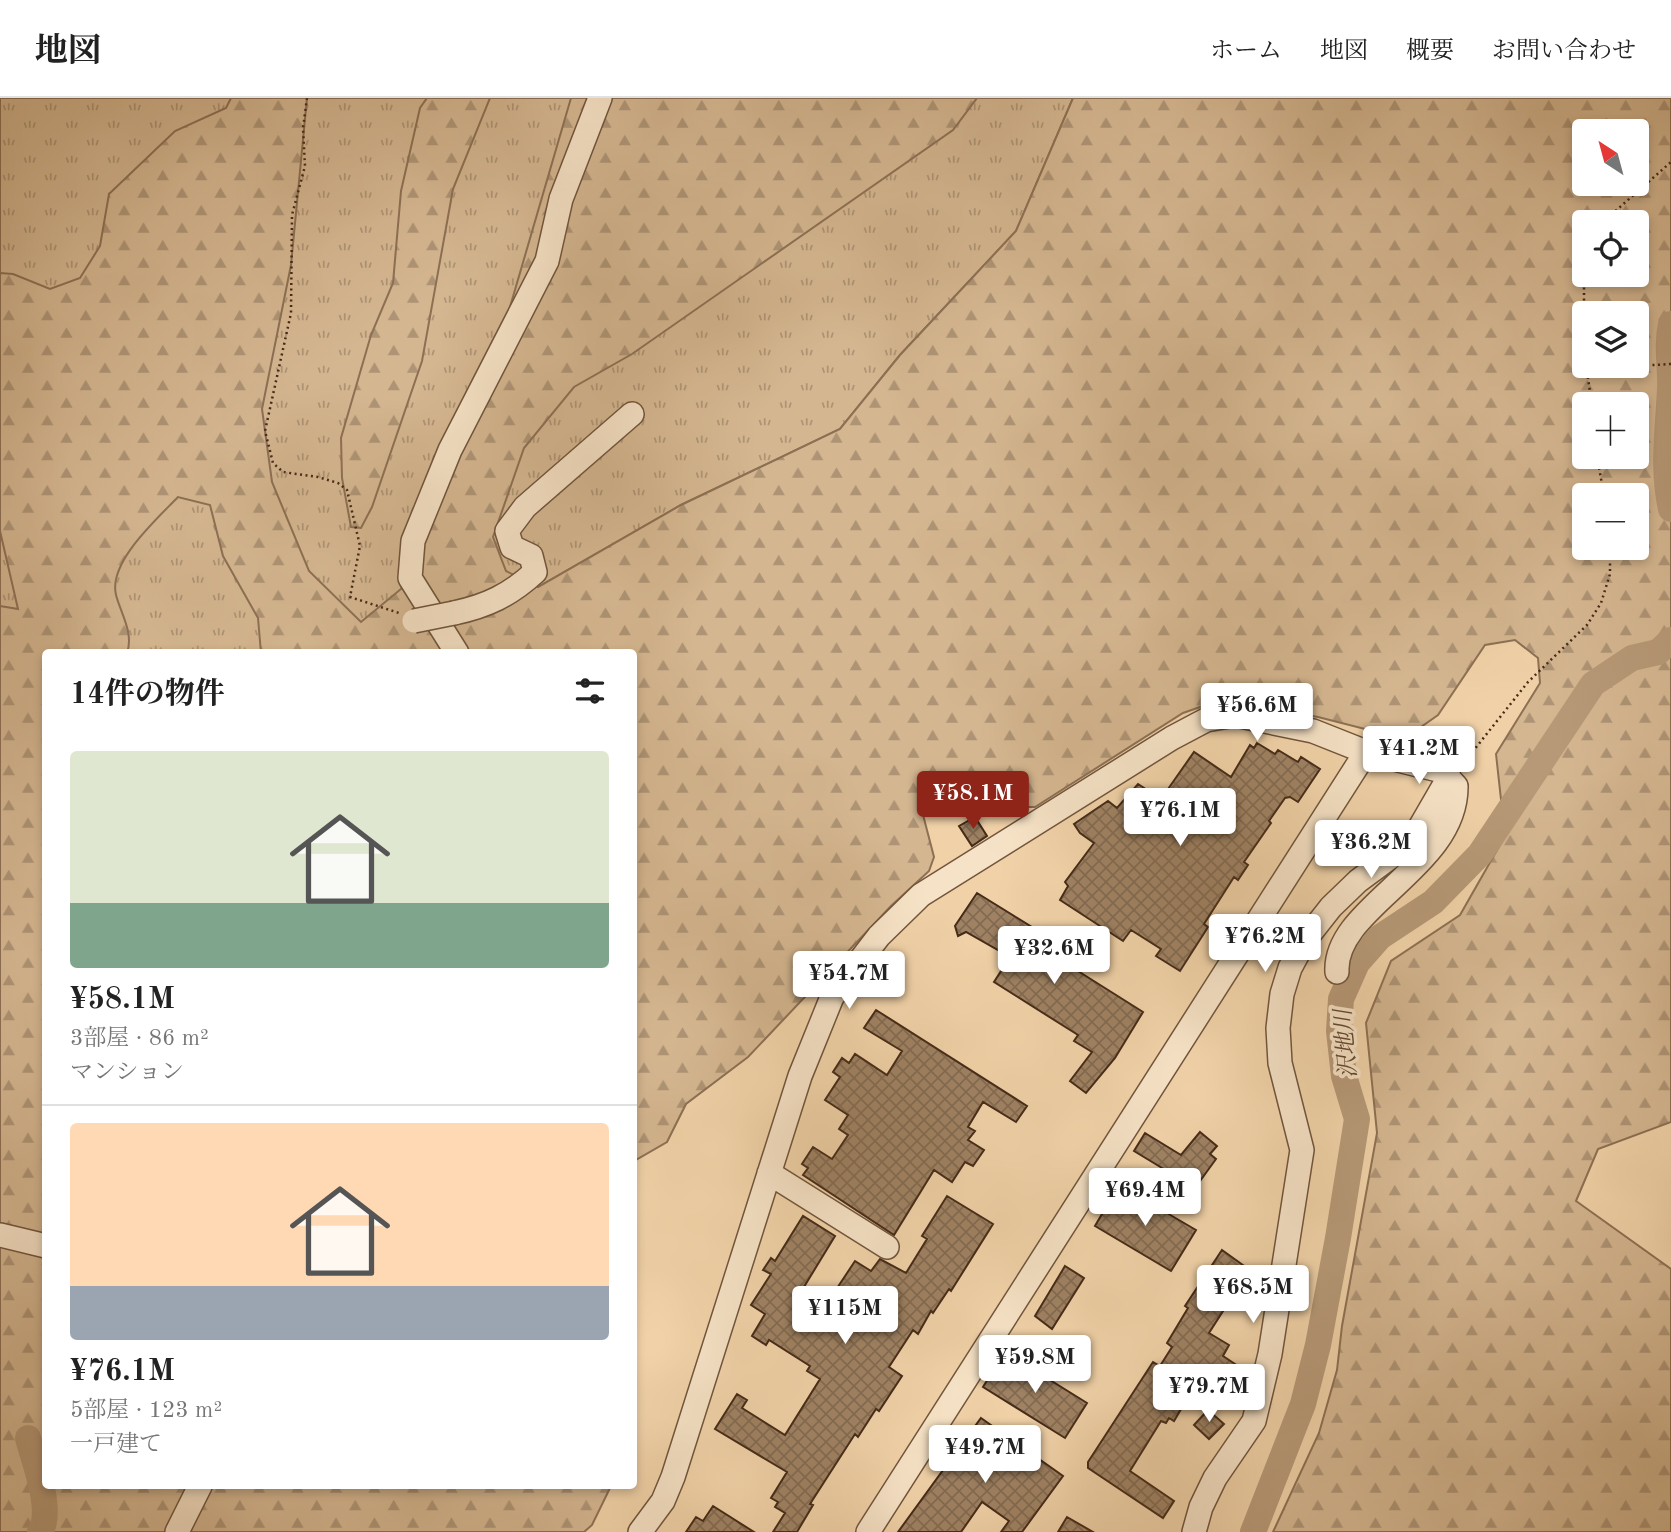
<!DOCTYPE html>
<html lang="ja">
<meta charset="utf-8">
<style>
:root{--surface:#fff;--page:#f2f2f2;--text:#222;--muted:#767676;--line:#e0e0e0;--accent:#8f2418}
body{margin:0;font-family:"Old Standard TT","Noto Serif JP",serif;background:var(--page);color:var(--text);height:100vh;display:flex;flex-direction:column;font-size:26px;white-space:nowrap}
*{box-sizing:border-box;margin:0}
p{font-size:23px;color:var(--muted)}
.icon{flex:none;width:38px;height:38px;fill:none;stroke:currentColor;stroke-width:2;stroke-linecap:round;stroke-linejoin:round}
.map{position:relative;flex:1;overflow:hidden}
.panel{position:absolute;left:42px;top:551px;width:595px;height:840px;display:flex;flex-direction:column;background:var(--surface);border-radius:7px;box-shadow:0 4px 10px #0003}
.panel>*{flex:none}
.needle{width:46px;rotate:324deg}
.tools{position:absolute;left:1572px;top:21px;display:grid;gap:14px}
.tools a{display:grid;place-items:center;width:77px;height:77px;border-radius:7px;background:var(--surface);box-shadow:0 4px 10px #0003;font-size:35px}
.price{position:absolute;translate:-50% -60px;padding:0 16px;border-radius:7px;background:#fff;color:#222;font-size:23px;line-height:46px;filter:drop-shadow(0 2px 4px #0008)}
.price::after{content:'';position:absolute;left:50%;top:42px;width:21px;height:16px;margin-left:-10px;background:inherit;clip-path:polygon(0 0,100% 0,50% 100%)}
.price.active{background:var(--accent);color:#fff}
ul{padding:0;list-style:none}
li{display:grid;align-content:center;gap:14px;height:371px;padding:0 28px}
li+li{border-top:2px solid var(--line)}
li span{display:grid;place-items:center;height:217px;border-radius:7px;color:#555}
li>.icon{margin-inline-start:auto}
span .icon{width:126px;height:126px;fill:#fffc;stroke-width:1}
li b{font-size:30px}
h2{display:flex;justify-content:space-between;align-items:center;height:84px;padding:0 28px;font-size:30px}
header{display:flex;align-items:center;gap:42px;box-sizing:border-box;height:98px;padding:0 35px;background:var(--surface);border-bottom:2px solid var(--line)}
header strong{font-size:33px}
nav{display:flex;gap:38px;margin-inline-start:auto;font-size:24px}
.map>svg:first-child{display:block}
.grass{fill:url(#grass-tufts);stroke:#8d7054;stroke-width:2}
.forest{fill:url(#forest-firs);stroke:#8d7054;stroke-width:2;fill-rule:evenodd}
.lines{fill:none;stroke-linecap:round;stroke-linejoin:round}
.river{stroke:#b79977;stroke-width:26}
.building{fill:url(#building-cross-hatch);stroke:#462b18;stroke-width:2}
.minor-casing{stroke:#71553c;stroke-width:26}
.path{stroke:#462b18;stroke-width:2.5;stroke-dasharray:2 3.5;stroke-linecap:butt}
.minor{stroke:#f6e2c6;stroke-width:23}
.minor-bridge-casing{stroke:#71553c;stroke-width:26;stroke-linecap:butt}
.minor-bridge{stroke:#f6e2c6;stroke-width:23}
.labels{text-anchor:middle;stroke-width:7;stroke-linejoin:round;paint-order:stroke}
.water-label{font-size:23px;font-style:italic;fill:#624630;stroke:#f6e2c6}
</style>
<header>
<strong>地図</strong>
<nav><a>ホーム</a><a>地図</a><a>概要</a><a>お問い合わせ</a></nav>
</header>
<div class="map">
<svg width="1671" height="1434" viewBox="0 0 1671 1434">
<defs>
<pattern id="grass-tufts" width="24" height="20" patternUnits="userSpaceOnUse" patternTransform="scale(1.75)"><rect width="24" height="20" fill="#d4b690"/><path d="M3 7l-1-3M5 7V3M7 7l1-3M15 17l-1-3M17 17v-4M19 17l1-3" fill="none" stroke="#ae9475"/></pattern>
<pattern id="forest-firs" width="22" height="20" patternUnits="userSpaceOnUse" patternTransform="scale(1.75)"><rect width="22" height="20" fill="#d4b690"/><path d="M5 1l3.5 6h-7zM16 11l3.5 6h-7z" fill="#ae9475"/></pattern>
<pattern id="building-cross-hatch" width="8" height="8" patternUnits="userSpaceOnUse" patternTransform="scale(1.75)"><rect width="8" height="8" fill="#9f8263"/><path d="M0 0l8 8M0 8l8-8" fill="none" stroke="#836b51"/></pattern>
</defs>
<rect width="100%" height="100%" fill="#f1d2a8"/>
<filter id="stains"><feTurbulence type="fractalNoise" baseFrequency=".00286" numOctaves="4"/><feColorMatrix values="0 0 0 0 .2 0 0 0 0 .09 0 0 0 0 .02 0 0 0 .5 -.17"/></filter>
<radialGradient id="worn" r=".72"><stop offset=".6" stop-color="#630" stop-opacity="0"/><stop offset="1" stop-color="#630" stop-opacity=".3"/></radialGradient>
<!-- grass -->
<path class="grass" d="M0,0H1073L1016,133L900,257L840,331L681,407L538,489L469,555H46L0,1328Z"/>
<!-- forest -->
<path class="forest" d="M231,0H307L291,167L262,311L272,384L309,473L361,524L401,491L503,233L571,0H977L953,32L632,256L574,289L524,350L493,439L506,473L538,489L681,407L840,331L900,257L1016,133L1073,0H1671V1024L1598,1051L1576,1103L1671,1171V1434H1273L1319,1335L1337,1272L1342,1228L1377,1035L1366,925L1391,863L1460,817L1505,738L1496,656L1540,585L1538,560L1515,542L1485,547L1438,617L1404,641L1318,619L1220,602L1183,615L1035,709H1022L1009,695L955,707L938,703L922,713L934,759L929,773L891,808L748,959L686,1006L667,1044L634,1063V555H261L258,520L223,458L210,407L178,399C157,421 108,464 116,497C121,516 134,535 127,555H46V1388H611L592,1427L584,1434H0V508L18,511L0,433V175L13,176L50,191L80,180L100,148L109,96L175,33L226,10ZM1584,33H1636V86H1584ZM1584,124H1636V177H1584ZM1584,215H1636V268H1584ZM1584,306H1636V359H1584ZM1584,397H1636V450H1584Z
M427,0H490L453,91L422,263L372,409L361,430L351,429L342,380L341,340L371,237L393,185L401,93L420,10Z"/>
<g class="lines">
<!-- river -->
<path class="river" d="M1671,226C1666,249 1671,268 1670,291C1668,332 1662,370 1671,411
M28,1340C34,1364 54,1413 40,1434
M1253,1434L1303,1306L1318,1247L1338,1140L1357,1021L1344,978L1339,933L1341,901L1357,865L1380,839L1433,804L1480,756L1593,586L1632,560L1658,554L1671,542"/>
</g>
<!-- building -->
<path class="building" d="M1257,645L1275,656L1278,652L1298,664L1301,659L1320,671L1298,704L1290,699L1285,700L1269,723L1271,725L1244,764L1248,767L1238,782L1234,779L1204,826L1208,829L1180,873L1156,858L1161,851L1131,832L1123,843L1060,802L1068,788L1065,784L1094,745L1080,735L1074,726L1108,703L1117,710L1138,686L1161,701L1194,654L1231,679L1250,647L1254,650Z
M975,719L987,738L972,748L959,728Z
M977,795L1077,857L1070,868L1143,914L1115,960L1086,995L1070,983L1092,954L1074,943L1078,937L994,884L1010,859L966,834L958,838L955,828Z
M876,912L1027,1008L1016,1024L983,1004L968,1029L975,1033L968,1042L984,1052L973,1068L965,1064L952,1084L934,1072L894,1137L803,1077L808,1070L802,1066L813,1049L832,1061L848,1037L839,1031L848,1017L825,1002L840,979L833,974L842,960L849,965L855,956L887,977L902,953L864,930Z
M1200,1034L1217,1048L1210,1056L1216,1061L1195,1090L1134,1053L1145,1035L1181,1057Z
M1119,1087L1196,1132L1171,1173L1095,1128Z
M947,1098L993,1126L951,1193L949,1191L933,1215L931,1213L918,1236L913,1232L889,1269L902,1278L879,1313L876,1311L858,1339L855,1336L810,1406L813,1407L797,1434H773L785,1415L775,1409L778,1404L771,1400L787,1374L715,1331L737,1296L747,1302L742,1310L785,1337L820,1281L807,1273L810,1268L769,1242L766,1247L752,1238L765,1216L751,1207L771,1176L763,1172L771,1160L775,1163L803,1118L835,1138L793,1207L816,1222L855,1163L871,1173L880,1161L906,1175L927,1141L922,1138Z
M1222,1152L1247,1170L1229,1199L1232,1201L1230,1209L1225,1210L1209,1235L1229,1247L1223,1258L1241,1270L1231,1288L1204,1272L1174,1323L1169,1320L1166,1325L1161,1323L1130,1373L1174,1403L1163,1420L1088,1370V1364L1153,1264L1160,1268L1172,1249L1167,1245L1188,1210L1185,1208Z
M1065,1168L1084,1180L1052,1231L1035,1218Z
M1005,1254L1087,1305L1065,1340L983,1289Z
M1208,1312L1224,1326L1209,1341L1194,1327Z
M981,1320L1063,1378L1022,1434H1001L1009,1423L982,1404L961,1434H898Z
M713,1408L754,1434H686L696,1419L703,1423Z
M1067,1419L1093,1434H1058Z"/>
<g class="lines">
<defs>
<path id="minor" d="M454,515C487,508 510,497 535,474L531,458L512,449L507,433L525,409L632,316
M457,555L410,480L413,443L450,352L547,163L561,101L600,0
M769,1075L887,1149
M0,1137L46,1148
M177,1434L200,1388
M640,1434L663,1403L673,1379L800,978L832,899L879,838L921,797L1172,640L1206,622L1235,617L1313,633L1366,654L1442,673L1456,688C1457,770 1333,809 1337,874
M868,1434L1366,654
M1194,1434L1201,1409L1215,1380L1254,1323L1270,1256L1302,1052L1280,965L1278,930L1282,896L1290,870L1305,842L1331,809L1358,783L1412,743L1449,679"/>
</defs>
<!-- minor casing -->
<use href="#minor" class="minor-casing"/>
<!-- path -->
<path class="path" d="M307,0L303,30L305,68L292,117L291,215L265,333L273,365L283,374L318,379L338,385L347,392L360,448L350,499L399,515
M1603,124L1671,64
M1584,173V249
M1586,268L1592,306
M1636,268L1671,266
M1587,273L1598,269L1632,268
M1597,359L1604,397
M1462,667L1528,584L1587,527L1601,505L1610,476V450"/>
<!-- minor -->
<use href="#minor" class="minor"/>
<defs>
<path id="minor-bridge" d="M414,523L454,515"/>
</defs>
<!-- minor-bridge casing -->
<use href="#minor-bridge" class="minor-bridge-casing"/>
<!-- minor-bridge -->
<use href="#minor-bridge" class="minor-bridge"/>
</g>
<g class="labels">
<!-- water labels -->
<g class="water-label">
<text transform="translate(1345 946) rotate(-95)" y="8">沢地川</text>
</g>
</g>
<rect width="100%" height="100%" filter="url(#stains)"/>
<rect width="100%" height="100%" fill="url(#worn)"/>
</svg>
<div class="tools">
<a><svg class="needle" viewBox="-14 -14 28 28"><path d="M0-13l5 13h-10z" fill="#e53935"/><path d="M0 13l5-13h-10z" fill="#767676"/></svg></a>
<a><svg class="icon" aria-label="locate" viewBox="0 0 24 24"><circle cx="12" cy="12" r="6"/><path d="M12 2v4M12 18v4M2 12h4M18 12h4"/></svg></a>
<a><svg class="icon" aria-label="layers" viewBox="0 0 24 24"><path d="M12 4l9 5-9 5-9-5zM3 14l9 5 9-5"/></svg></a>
<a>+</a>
<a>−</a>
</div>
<b class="price" style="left:1257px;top:645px">¥56.6M</b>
<b class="price" style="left:1419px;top:688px">¥41.2M</b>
<b class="price active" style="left:973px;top:733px">¥58.1M</b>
<b class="price" style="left:1180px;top:750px">¥76.1M</b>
<b class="price" style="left:1371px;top:782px">¥36.2M</b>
<b class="price" style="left:1265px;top:876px">¥76.2M</b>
<b class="price" style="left:1054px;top:888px">¥32.6M</b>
<b class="price" style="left:849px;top:913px">¥54.7M</b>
<b class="price" style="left:1145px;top:1130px">¥69.4M</b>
<b class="price" style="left:1253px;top:1227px">¥68.5M</b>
<b class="price" style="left:845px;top:1248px">¥115M</b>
<b class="price" style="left:1035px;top:1297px">¥59.8M</b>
<b class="price" style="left:1209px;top:1326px">¥79.7M</b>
<b class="price" style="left:985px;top:1387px">¥49.7M</b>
<section class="panel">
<h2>14件の物件<svg class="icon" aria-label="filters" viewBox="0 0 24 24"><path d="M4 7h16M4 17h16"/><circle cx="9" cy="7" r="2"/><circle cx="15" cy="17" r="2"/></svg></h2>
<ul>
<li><span style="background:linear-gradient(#dfe7d0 70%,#7fa58c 0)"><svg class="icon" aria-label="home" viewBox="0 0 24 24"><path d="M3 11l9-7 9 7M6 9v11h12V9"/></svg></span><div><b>¥58.1M</b><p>3部屋 · 86 m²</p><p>マンション</p></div></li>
<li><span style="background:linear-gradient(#ffd9b3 75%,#9aa5b1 0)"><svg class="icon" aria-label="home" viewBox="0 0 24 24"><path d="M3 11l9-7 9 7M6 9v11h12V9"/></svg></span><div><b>¥76.1M</b><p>5部屋 · 123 m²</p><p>一戸建て</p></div></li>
</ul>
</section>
</div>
